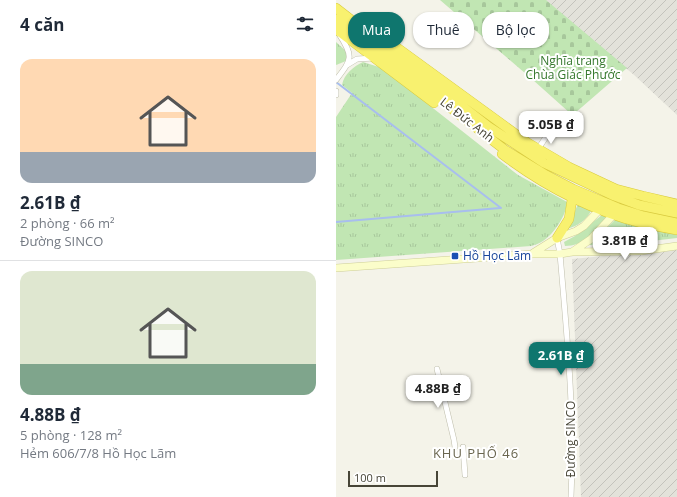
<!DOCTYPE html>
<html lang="vi">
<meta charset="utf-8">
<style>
:root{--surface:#fff;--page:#f6f6f7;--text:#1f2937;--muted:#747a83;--line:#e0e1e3;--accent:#0f766e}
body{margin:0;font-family:"Open Sans",sans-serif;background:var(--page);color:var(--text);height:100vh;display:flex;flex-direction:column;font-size:15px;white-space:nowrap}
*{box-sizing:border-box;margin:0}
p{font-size:13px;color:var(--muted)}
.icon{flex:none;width:22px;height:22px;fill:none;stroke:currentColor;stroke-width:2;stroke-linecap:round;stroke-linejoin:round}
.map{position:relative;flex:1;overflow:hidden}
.drawer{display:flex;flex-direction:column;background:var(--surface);width:336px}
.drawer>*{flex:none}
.hud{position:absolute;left:12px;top:12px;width:269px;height:36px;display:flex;gap:8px}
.scale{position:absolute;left:12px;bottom:10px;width:90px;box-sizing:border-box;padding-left:4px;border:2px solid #474537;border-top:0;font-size:11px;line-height:14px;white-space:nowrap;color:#474537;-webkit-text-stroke:3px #fff;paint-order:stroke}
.price{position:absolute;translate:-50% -34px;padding:0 9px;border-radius:8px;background:#fff;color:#222;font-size:13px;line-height:26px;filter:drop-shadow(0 1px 2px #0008)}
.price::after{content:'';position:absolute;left:50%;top:24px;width:12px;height:9px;margin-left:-6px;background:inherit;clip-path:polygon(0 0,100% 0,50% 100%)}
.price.selected{background:var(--accent);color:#fff}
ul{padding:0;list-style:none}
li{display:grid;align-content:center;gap:8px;height:212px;padding:0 20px}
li+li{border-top:1px solid var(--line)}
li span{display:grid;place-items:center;height:124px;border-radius:12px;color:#555}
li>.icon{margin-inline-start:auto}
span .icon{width:72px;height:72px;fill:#fffc;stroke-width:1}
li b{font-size:17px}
h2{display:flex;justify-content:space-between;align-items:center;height:48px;padding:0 20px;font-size:17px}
.chip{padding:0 14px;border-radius:16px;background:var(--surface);box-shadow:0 1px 3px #0004;font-size:14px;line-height:36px}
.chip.selected{background:var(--accent);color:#fff}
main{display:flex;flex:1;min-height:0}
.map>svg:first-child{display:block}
.industrial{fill:url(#industrial-furrows)}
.grass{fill:url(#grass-tufts)}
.cemetery{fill:url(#cemetery-stones)}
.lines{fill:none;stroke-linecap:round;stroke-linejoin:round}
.stream{stroke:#a8beee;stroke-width:2}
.street-casing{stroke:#bfbeac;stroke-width:6}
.secondary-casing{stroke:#cecf98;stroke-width:8}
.highway-casing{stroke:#d8ca3f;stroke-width:10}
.street{stroke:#fff;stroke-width:5}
.secondary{stroke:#fbfdca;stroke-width:7}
.highway{stroke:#f8f16f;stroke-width:9}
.transit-dot{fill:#1a4fb4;stroke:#fff;stroke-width:1.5}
.labels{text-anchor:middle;stroke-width:4;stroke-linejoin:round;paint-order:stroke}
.park-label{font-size:12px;fill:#34772c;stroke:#fff}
.street-label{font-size:12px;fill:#474537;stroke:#fff}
.transit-label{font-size:12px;fill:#164399;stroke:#fff;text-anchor:start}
.neighbourhood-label{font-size:13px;letter-spacing:1px;fill:#6a664f;stroke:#fff}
</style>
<main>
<section class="drawer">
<h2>4 căn<svg class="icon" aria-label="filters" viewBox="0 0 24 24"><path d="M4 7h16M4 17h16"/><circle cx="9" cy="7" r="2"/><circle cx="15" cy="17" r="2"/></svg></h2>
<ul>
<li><span style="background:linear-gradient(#ffd9b3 75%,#9aa5b1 0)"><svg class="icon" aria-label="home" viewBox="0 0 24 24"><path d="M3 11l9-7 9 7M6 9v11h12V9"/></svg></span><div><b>2.61B ₫</b><p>2 phòng · 66 m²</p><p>Đường SINCO</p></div></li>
<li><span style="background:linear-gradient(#dfe7d0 75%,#7fa58c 0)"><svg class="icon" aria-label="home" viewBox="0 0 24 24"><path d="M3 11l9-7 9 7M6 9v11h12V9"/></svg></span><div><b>4.88B ₫</b><p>5 phòng · 128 m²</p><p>Hẻm 606/7/8 Hồ Học Lãm</p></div></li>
</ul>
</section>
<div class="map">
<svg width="341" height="497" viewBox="0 0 341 497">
<defs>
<pattern id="industrial-furrows" width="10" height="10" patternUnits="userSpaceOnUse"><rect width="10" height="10" fill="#e3e2da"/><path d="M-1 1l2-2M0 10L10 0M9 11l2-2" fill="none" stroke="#c4c3bc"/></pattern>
<pattern id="grass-tufts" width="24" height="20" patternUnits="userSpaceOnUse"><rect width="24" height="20" fill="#c1e6b3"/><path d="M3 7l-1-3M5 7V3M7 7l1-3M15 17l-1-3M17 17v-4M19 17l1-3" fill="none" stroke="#a7c79b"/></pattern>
<pattern id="cemetery-stones" width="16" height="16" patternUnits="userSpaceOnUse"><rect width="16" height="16" fill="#c1e6b3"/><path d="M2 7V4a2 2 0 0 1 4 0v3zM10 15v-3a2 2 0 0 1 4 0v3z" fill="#a7c79b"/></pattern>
</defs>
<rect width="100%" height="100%" fill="#f4f3e9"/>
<!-- industrial -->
<path class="industrial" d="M205,0H341V115L297,74Z
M341,249V497H245L236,259Z"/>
<!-- grass -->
<path class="grass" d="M0,42L11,52L10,61L0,65Z
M27,62L46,68L182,175L231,202C231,214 218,234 207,241C204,243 199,245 195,246L0,260V117L16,93L6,85C8,74 18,66 27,62Z
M242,204L256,209C250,221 243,225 231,229Z
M266,215L270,217L269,220C258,232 247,246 229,246L228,242L239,236Z
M281,218L341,235V238L290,244L253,245Z"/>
<!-- cemetery -->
<path class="cemetery" d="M104,0H210L291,68L246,107L240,112L235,114L197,80Z"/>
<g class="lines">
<!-- stream -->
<path class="stream" d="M0,82L165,208
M0,222L164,208"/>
<defs>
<path id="street" d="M11,65L21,59L38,58
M0,80C16,59 18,57 3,34
M0,91V95
M202,149L214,131
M221,238L224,254C231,335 239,416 235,497
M101,369L118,440L119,447
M127,447L129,475"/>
<path id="secondary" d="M236,252L255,239L280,212
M197,253L221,238L240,231L248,226L267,206
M0,268L197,254H224L236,252L305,251L341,246"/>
<path id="highway" d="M0,8L153,127L208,163L276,195L303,205L341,213
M0,19L169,150L210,175L237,189L282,208L307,216L341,223
M0,29L98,103
M45,36L192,143L233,167L280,189L307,196L341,204
M166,154C207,185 254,210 305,223C317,226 329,228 341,230
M221,238L233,219L237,193"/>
</defs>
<!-- street casing -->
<use href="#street" class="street-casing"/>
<!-- secondary casing -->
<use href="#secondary" class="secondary-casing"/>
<!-- highway casing -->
<use href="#highway" class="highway-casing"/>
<!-- street -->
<use href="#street" class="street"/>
<!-- secondary -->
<use href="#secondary" class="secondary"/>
<!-- highway -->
<use href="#highway" class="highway"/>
</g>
<!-- markers -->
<rect class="transit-dot" x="115" y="252" width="8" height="8" rx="2"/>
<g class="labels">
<!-- park labels -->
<g class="park-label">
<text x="237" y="65">Nghĩa trang<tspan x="237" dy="14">Chùa Giác Phước</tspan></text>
</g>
<!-- street labels -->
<g class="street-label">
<text transform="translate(131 120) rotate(38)" y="4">Lê Đức Anh</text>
<text transform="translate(235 439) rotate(-90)" y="4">Đường SINCO</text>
</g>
<!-- transit labels -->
<g class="transit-label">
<text x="127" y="260">Hồ Học Lãm</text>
</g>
<!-- neighbourhood labels -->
<g class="neighbourhood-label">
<text x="140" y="458">KHU PHỐ 46</text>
</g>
</g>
</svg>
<div class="scale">100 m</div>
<b class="price" style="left:215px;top:145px">5.05B ₫</b>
<b class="price" style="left:289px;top:261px">3.81B ₫</b>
<b class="price selected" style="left:225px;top:376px">2.61B ₫</b>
<b class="price" style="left:102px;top:409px">4.88B ₫</b>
<div class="hud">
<a class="chip selected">Mua</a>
<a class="chip">Thuê</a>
<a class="chip">Bộ lọc</a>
</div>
</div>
</main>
